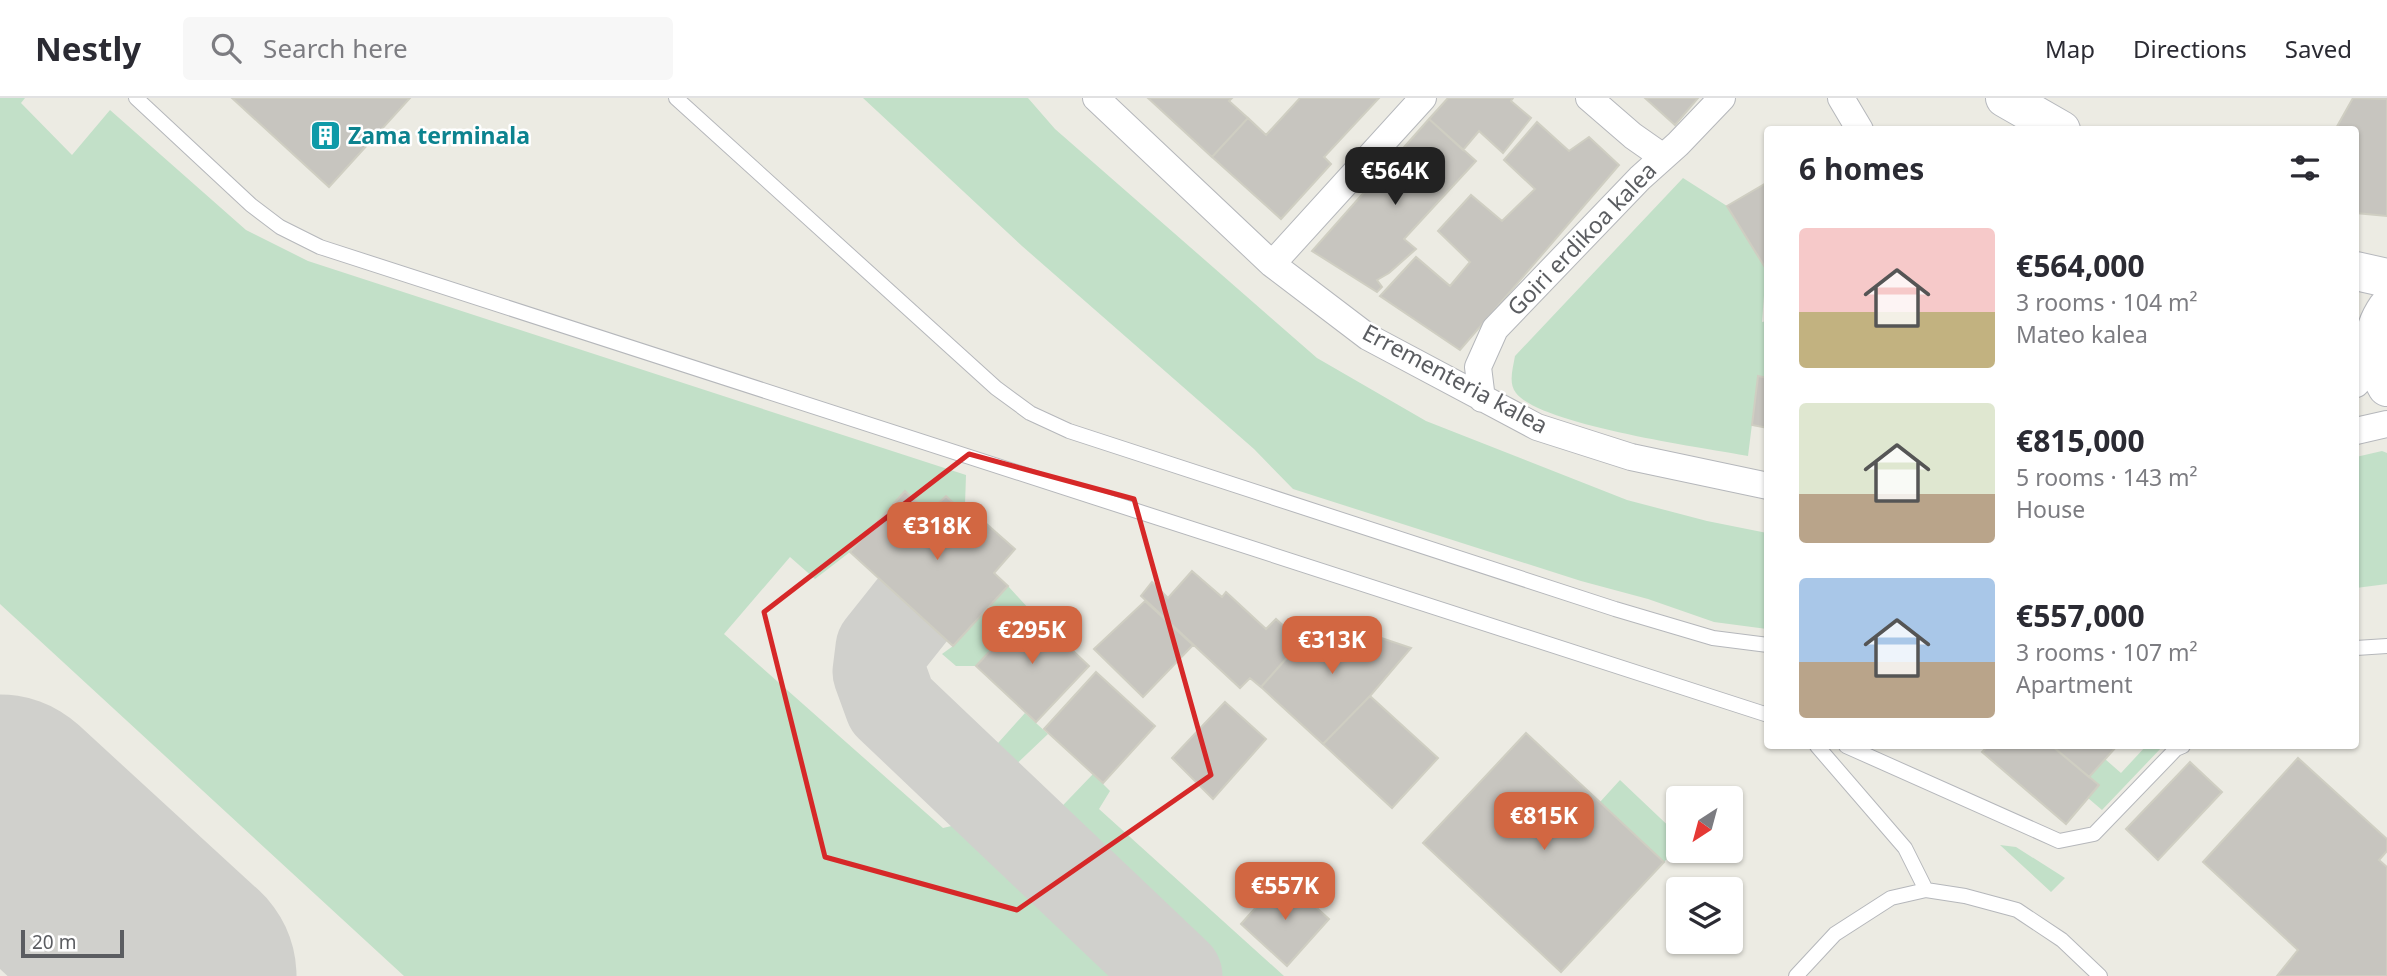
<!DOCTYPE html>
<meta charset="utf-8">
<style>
:root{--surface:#fff;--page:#f7f7f7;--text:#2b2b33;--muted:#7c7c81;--line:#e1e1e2;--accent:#d26742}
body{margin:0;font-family:"Noto Sans",sans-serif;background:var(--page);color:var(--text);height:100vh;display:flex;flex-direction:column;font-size:26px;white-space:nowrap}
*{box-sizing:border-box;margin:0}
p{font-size:23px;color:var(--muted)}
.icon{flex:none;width:38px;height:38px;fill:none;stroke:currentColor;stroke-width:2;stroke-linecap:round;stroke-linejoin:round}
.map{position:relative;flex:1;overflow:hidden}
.drawer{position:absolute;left:1764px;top:28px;width:595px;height:623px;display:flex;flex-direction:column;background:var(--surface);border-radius:7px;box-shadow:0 2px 5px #0004}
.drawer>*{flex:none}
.needle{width:46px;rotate:216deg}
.fabs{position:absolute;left:1666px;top:688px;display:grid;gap:14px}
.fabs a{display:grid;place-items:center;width:77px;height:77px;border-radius:7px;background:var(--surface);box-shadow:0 2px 5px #0004;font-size:35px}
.scale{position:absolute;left:21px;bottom:18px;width:103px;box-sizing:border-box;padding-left:7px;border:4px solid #5b5d61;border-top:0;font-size:19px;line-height:24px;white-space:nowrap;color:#5b5d61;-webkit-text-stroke:5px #fff;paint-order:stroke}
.price{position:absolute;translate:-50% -60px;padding:0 16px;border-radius:14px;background:var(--accent);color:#fff;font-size:23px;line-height:46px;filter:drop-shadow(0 2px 4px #0008)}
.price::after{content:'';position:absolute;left:50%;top:42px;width:21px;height:16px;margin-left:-10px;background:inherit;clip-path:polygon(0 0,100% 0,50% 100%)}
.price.current{background:#222;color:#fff}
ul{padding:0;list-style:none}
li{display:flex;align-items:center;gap:21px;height:175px;padding:0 35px}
li span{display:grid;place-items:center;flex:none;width:196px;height:140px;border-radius:7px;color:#555}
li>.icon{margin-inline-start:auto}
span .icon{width:84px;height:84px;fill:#fffc;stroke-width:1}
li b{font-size:30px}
h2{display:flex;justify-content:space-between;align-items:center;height:84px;padding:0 35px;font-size:30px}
header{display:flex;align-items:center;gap:42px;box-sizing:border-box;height:98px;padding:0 35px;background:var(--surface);border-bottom:2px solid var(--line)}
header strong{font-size:33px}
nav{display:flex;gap:38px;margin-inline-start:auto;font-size:24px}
.search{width:490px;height:63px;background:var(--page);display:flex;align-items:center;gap:18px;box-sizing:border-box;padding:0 24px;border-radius:7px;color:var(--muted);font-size:26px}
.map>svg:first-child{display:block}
.green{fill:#c2e0c8}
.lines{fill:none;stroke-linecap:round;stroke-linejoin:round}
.taxiway{stroke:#d0d0cc;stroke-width:93}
.runway{stroke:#d0d0cc;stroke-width:233}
.building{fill:#c7c5bf;stroke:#cfcec2;stroke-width:2}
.lane-casing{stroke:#b5b7bb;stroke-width:16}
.street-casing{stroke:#b5b7bb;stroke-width:28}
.secondary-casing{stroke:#b6b8bd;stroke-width:40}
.lane{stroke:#fff;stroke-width:14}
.street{stroke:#fff;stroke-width:26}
.secondary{stroke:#fff;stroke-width:38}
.marked{fill:none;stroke:#d62828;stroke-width:5;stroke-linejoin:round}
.labels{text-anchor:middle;stroke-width:5;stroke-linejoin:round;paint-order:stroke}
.culture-label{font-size:23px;font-weight:bold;fill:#0d838f;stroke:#fff;text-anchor:start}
.street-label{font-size:23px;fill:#5b5d61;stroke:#fff}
</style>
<header>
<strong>Nestly</strong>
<div class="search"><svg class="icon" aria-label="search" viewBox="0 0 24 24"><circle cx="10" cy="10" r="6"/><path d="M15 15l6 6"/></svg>Search here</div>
<nav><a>Map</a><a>Directions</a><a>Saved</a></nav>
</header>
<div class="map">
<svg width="2387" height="878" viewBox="0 0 2387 878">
<rect width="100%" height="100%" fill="#ecebe3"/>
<!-- green -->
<path class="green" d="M0,0H25L21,5L72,57L110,12L246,132L308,163L966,377L965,407L960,411L946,398L928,415L850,454L815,481L790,459L724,536L943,730L981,721L1150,878H404L0,506Z
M863,0H1028L1055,31L1317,260L1426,323L1627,402L1707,423L1767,435V531L1714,524L1648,501L1581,483L1293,391L1254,351L1022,148Z
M1683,80L1727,108L1766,171L1762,224L1767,223V280L1758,278L1748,358C1704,350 1540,327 1516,295C1508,285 1513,270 1515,258Z
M2382,353L2387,355V486L2356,490V359Z
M1008,488L1029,511L976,568H956L942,556L953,548Z
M1025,615L1048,636L1007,675L997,679L981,664Z
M2146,648H2163L2102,712L2088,700L2089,679L2105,661L2121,675Z
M1093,676L1110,693L1099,711L1284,878H1203L1044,727Z
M1620,682L1678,737V749L1664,764L1600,704Z
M2000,747L2016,749L2065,780L2051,794Z"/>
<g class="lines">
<!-- taxiway -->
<path class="taxiway" d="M913,511L882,550L879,574L891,607L1176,878"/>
<!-- runway -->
<path class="runway" d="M0,713L180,878"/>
</g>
<!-- building -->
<path class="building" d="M232,0H410L329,89Z
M1148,0H1232L1229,3L1248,20L1212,59Z
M1300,0H1379L1324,59L1331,66L1281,121L1212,59L1248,20L1266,37Z
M1448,0H1513L1511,3L1531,20L1503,55L1479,33L1463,52L1429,21Z
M1645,0H1698L1675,27Z
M2353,0L2387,1V118L2356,115V32H2335Z
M1429,21L1476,63L1404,141L1416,151L1389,175L1377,182L1382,189L1377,194L1312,153Z
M1537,24L1569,53L1589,39L1619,67L1460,252L1380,198L1416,159L1450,188L1470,164L1438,133L1471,97L1502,123L1535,91L1504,62Z
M1768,84V170L1766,171L1727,108Z
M1758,278L1768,280V330L1752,327Z
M905,393L928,415L946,398L960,411L965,407L1015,451L994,475L1008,488L953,548L850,454Z
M1192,473L1222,499L1226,494L1266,531L1276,521L1301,544L1261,589L1250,580L1240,590L1141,498L1152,484L1168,500Z
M1145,503L1193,547L1143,599L1094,551Z
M1029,511L1089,568L1036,624L976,568Z
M1322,520L1411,550L1370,598L1323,646L1261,589Z
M1096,574L1155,628L1103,685L1044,631Z
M1370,598L1438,660L1392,710L1323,646Z
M1225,604L1266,641L1213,701L1172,660Z
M1526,635L1664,764L1561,874L1423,745Z
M1988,648H2052L2099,687L2066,726L1982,654Z
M2052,648H2117L2089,679Z
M2298,660L2387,741V753L2379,762L2387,769V878H2277L2298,852L2203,764Z
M2190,664L2222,694L2158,762L2126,731Z
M1283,779L1329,821L1287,868L1241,826Z"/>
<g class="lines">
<defs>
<path id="lane" d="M136,0L251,107L280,129L320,149L1768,617
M676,0L996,290L1030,315L1069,333L1615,511L1713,540L1768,547
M2356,550L2387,548
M1817,648L1905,750L1926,792
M1846,648L2059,743L2094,736L2176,651L2183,648
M1796,878L1835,836L1891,800L1926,792L1965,798L2017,812L2062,842L2100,878"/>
<path id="street" d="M1096,0L1272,166L1368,239L1537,329L1631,359L1768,388
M1589,0L1633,38L1663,59
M1841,0L1860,32
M1272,166L1423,0
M2356,286L2375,265
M1482,301L1478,269L1495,231L1640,80L1678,46L1722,0
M2356,333L2387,326"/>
<path id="secondary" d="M2005,0L2061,32
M2356,173L2387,180
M2387,210C2369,236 2371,262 2387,289"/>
</defs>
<!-- lane casing -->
<use href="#lane" class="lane-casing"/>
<!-- street casing -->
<use href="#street" class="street-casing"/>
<!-- secondary casing -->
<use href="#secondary" class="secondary-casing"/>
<!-- lane -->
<use href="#lane" class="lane"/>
<!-- street -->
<use href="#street" class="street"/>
<!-- secondary -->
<use href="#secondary" class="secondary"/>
</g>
<!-- marked area -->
<path class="marked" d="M969,356L1134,401L1211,677L1017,812L825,759L764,514Z"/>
<!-- icons -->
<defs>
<symbol id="building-square" viewBox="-11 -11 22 22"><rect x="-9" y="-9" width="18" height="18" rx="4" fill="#0f9aa8" stroke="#fff"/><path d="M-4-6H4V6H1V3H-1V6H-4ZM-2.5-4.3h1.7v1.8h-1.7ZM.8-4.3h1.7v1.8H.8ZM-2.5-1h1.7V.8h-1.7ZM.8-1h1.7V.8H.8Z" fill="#fff"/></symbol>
</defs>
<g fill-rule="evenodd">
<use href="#building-square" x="308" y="20" width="35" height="35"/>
</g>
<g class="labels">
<!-- culture labels -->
<g class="culture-label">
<text x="348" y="46">Zama terminala</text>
</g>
<!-- street labels -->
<g class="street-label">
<text transform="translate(1582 141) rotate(-46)" y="8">Goiri erdikoa kalea</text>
<text transform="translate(1455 281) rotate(28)" y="8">Errementeria kalea</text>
</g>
</g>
</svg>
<div class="fabs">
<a><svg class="needle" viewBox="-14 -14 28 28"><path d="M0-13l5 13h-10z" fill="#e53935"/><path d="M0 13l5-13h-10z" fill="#7c7c81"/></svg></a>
<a><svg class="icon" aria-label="layers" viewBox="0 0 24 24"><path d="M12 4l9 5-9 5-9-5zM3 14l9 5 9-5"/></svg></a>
</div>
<div class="scale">20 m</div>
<b class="price current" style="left:1395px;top:109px">€564K</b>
<b class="price" style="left:937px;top:464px">€318K</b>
<b class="price" style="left:1032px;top:568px">€295K</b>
<b class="price" style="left:1332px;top:578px">€313K</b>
<b class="price" style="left:1544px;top:754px">€815K</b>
<b class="price" style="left:1285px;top:824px">€557K</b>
<section class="drawer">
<h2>6 homes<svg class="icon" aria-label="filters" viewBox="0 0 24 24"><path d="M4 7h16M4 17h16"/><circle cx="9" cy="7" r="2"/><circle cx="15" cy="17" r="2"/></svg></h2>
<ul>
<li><span style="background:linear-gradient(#f6c9c9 60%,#c2b280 0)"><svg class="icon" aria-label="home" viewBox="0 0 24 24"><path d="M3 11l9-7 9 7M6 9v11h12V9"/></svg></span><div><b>€564,000</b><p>3 rooms · 104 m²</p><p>Mateo kalea</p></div></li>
<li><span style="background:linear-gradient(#dfe7d0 65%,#b9a48a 0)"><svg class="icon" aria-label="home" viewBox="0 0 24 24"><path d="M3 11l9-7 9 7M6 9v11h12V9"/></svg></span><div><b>€815,000</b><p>5 rooms · 143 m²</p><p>House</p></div></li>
<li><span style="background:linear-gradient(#a9c7e8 60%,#b9a48a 0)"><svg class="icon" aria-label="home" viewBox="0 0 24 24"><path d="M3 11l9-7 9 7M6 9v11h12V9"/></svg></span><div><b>€557,000</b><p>3 rooms · 107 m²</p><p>Apartment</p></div></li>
</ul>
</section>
</div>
